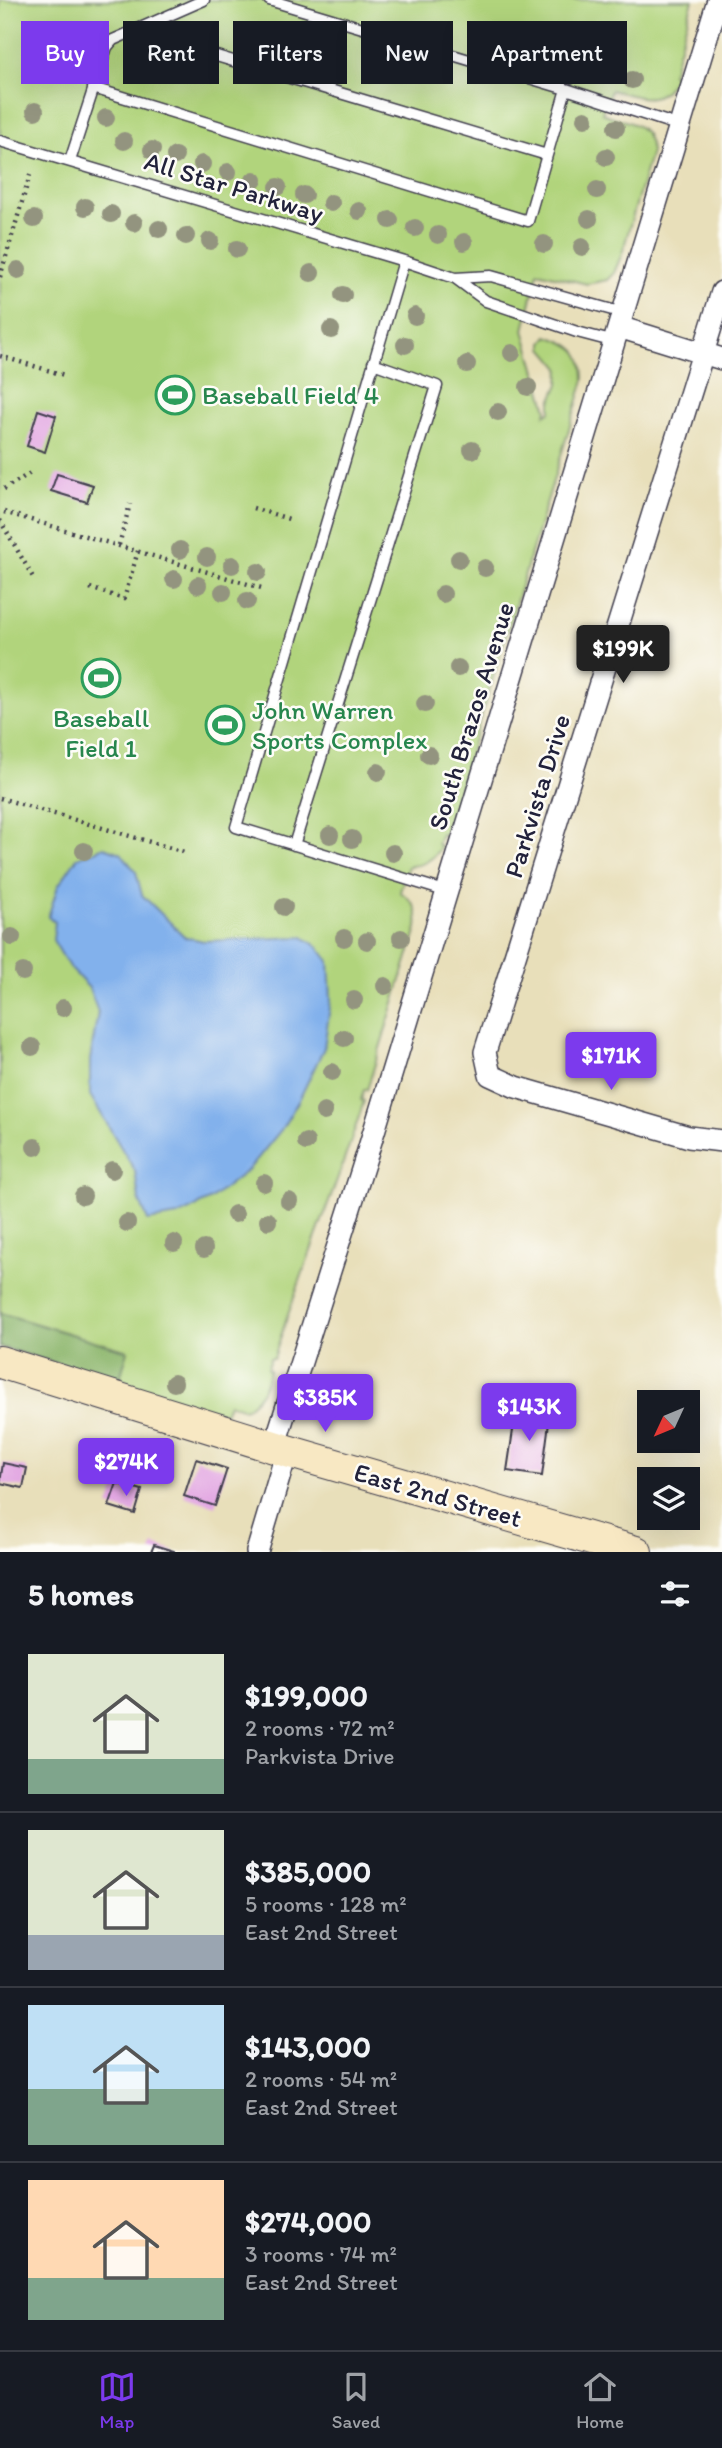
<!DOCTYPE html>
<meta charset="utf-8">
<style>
:root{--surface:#171b24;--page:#20242c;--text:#f1f3f6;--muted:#9ea1a6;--line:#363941;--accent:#7c3aed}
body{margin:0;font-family:Itim,sans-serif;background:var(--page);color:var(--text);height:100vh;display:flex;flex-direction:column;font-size:26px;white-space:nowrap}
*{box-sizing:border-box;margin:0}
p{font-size:23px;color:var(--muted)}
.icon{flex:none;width:38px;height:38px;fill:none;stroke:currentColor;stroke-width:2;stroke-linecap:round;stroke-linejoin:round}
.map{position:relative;height:1552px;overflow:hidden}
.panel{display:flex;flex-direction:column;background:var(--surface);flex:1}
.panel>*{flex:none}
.guide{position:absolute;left:21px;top:21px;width:681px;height:63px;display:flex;gap:14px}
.needle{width:46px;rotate:226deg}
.buttons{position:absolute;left:637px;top:1390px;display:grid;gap:14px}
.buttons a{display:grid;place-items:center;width:63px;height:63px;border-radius:0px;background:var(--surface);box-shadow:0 7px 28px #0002;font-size:35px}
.price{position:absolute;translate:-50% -60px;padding:0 16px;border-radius:7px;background:var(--accent);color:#fff;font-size:23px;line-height:46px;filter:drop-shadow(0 2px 4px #0008)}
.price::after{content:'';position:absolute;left:50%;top:42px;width:21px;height:16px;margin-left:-10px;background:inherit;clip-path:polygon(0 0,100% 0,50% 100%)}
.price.on{background:#222;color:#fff}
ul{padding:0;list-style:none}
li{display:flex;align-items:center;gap:21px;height:175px;padding:0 28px}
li+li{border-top:2px solid var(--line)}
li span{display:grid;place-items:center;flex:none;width:196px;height:140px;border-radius:0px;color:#555}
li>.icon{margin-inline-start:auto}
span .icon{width:84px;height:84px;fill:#fffc;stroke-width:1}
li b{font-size:30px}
h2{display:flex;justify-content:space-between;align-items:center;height:84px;padding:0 28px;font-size:30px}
.tag{padding:0 24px;border-radius:0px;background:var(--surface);box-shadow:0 7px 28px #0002;font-size:24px;line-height:63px}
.tag.on{background:var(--accent);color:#fff}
.tabs{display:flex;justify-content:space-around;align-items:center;height:98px;border-top:2px solid var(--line);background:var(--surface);font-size:19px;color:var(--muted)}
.tabs a{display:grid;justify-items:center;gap:4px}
.tabs .on{color:var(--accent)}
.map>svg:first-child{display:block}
.green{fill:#b1d47c;stroke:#6a7b5c;stroke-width:2}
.forest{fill:#8cb66c;stroke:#576c54;stroke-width:2}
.water{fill:#82b1ec;stroke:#526a94;stroke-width:2}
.building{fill:#e2a6e2}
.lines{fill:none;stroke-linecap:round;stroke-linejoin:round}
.service-casing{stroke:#403e4e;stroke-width:13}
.minor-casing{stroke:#403e4e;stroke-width:24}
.secondary-casing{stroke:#403e4e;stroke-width:34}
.path{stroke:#403e4e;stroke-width:4.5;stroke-dasharray:2 5;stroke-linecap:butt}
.service{stroke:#fff;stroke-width:10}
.minor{stroke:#fff;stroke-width:21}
.secondary{stroke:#f8e8c3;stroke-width:32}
.tree{fill:#93947f}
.labels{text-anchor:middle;stroke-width:5;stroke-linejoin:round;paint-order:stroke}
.street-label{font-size:26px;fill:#22223b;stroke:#fdfcf7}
.leisure-label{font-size:26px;fill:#27864d;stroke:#fdfcf7;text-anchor:start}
</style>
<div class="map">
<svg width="722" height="1552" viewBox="0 0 722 1552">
<rect width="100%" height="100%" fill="#fdfcf7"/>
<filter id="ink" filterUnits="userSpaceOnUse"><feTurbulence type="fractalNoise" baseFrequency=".0143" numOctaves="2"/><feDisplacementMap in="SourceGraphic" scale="14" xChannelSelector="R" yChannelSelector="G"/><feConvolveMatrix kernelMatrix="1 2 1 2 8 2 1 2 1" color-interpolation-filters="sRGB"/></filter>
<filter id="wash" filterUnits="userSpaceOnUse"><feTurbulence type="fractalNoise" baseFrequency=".00686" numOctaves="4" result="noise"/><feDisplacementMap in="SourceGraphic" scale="28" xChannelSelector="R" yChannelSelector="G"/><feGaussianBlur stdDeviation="1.57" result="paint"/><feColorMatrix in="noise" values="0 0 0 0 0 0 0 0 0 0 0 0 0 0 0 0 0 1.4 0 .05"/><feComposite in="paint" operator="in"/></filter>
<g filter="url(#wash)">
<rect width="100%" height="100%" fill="#e8dfba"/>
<!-- green -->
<path class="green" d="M0,0H693L672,74L676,75C660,108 640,97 611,90L602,113C625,123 649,120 651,152L622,254L614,273L607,280L587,284L538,272L524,330L547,410L545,415L551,411V402L559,384L560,368L543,348V342L548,336C573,345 584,350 584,380L445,835L441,834L437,844L441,846C433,860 424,866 408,866L400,892C414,900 419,911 417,928L367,1090H364L361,1100L364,1101C337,1188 300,1272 274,1358H270L267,1369L270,1370C265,1387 260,1399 244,1409L229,1403L225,1414L145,1392L120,1378L127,1352L0,1313Z"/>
<!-- forest -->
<path class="forest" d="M0,1313L128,1351L120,1378H108L0,1347Z"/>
<!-- water -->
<path class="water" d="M104,847L121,853L136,872L142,895L185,937L204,941L303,937L318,947L329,961L331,1000L324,1048L299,1100L281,1130L249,1169L211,1199L178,1216L148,1221L139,1199L135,1171L90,1095V1060L98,1012L89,988L69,967L53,940L55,922L48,917L58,886L77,858Z"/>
<g id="blocks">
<!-- building -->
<path class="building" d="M38,410L56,416L45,452L27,446Z
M57,474L93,485L87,502L51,491Z
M516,1410L550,1415L542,1476L507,1471Z
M196,1459L227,1469L215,1506L184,1496Z
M3,1463L27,1468L23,1488L0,1483Z
M117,1483L142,1490L135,1514L109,1506Z
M154,1545L174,1551V1552H151Z"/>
</g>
</g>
<g filter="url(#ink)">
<use href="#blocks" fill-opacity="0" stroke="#403e4e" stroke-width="2"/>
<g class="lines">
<defs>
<path id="service" d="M133,31L547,155
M93,88L528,221L566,89L269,0
M566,89L680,126
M0,141L404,261L455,278L486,301L577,332L615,342
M70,161L107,47L113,40L204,0
M404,261L236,827L448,892
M455,278L491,276L623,313
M294,845L437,386L373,363"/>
<path id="minor" d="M722,292L485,1052L490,1075L516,1087L689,1137L722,1141
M619,327L722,359
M274,1447L368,1151L718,0
M257,1552L287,1451"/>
<path id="secondary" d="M0,1362L287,1451L636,1552"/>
</defs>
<!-- service casing -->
<use href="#service" class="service-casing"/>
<!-- minor casing -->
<use href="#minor" class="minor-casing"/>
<!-- secondary casing -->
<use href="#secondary" class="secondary-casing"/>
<!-- path -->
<path class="path" d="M0,277L30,175
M0,356L64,375
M4,489L32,472
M253,508L289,519
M4,512L265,589
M0,520L34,579
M119,545L130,504
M90,588L124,599L138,551
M0,798L188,853"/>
<!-- service -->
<use href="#service" class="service"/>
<!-- minor -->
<use href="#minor" class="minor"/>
<!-- secondary -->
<use href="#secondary" class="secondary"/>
</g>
<!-- trees -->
<g class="tree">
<circle cx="596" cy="71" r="9"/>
<circle cx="632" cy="80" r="9"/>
<circle cx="35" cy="111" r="9"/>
<circle cx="106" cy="118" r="9"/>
<circle cx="585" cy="119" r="9"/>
<circle cx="616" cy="128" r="9"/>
<circle cx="124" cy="141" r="9"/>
<circle cx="152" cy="150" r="9"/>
<circle cx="175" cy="156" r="9"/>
<circle cx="606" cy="157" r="9"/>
<circle cx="202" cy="164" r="9"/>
<circle cx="228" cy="172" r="9"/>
<circle cx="254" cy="180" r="9"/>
<circle cx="278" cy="187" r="9"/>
<circle cx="597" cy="190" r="9"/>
<circle cx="304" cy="195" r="9"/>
<circle cx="331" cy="203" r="9"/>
<circle cx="85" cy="207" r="9"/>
<circle cx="359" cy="211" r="9"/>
<circle cx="111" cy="214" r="9"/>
<circle cx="34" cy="219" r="9"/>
<circle cx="589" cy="219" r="9"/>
<circle cx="390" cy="220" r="9"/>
<circle cx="134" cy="223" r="9"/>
<circle cx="415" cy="228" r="9"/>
<circle cx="159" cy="229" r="9"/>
<circle cx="438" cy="235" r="9"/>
<circle cx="186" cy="236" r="9"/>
<circle cx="210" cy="241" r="9"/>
<circle cx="464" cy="242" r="9"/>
<circle cx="544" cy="244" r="9"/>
<circle cx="582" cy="247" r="9"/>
<circle cx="237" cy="249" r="9"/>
<circle cx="18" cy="270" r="9"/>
<circle cx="311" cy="273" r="9"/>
<circle cx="343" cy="295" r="9"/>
<circle cx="415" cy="316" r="9"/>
<circle cx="331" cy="330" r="9"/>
<circle cx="405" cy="345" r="9"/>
<circle cx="512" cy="353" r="9"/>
<circle cx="467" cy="364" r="9"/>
<circle cx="528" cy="387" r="9"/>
<circle cx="498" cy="412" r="9"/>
<circle cx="472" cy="450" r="9"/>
<circle cx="180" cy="550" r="9"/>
<circle cx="207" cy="557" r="9"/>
<circle cx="459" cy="559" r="9"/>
<circle cx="232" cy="565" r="9"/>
<circle cx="485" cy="568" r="9"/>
<circle cx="258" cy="572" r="9"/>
<circle cx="174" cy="579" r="9"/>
<circle cx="198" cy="585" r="9"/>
<circle cx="223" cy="592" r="9"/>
<circle cx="443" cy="594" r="9"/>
<circle cx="247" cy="601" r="9"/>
<circle cx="458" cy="668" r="9"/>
<circle cx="425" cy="704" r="9"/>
<circle cx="429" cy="755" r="9"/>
<circle cx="378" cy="772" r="9"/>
<circle cx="330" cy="835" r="9"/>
<circle cx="352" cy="839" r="9"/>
<circle cx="84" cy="851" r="9"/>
<circle cx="393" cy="853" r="9"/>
<circle cx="284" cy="907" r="9"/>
<circle cx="12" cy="937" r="9"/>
<circle cx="344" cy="938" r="9"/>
<circle cx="401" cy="938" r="9"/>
<circle cx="367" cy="941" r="9"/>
<circle cx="23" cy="972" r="9"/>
<circle cx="385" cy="986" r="9"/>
<circle cx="354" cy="1000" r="9"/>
<circle cx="63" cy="1008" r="9"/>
<circle cx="344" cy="1038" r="9"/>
<circle cx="32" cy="1047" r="9"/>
<circle cx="332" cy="1072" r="9"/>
<circle cx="324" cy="1112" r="9"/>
<circle cx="306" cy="1142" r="9"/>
<circle cx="35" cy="1147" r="9"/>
<circle cx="112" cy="1170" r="9"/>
<circle cx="264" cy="1183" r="9"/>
<circle cx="83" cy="1196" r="9"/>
<circle cx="289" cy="1201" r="9"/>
<circle cx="235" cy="1214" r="9"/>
<circle cx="268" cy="1221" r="9"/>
<circle cx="127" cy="1223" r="9"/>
<circle cx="174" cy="1243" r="9"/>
<circle cx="204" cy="1249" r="9"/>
<circle cx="174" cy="1383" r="9"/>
</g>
</g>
<!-- icons -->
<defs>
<symbol id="stadium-ring" viewBox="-11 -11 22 22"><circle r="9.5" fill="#fdfcf7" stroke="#2e9e5b" stroke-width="1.5"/><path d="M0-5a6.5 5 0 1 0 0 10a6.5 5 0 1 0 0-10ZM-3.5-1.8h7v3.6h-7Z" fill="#2e9e5b"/></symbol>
</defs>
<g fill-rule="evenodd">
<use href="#stadium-ring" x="153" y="373" width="44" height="44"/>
<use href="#stadium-ring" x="79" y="656" width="44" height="44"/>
<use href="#stadium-ring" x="203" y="703" width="44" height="44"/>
</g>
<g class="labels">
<!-- street labels -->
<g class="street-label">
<text transform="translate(234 187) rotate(17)" y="9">All Star Parkway</text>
<text transform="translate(471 716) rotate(-73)" y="9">South Brazos Avenue</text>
<text transform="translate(537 796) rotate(-73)" y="9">Parkvista Drive</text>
<text transform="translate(438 1495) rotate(16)" y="9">East 2nd Street</text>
</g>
<!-- leisure labels -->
<g class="leisure-label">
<text x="202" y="404">Baseball Field 4</text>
<text x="252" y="719">John Warren<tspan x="252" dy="30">Sports Complex</tspan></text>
<text x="101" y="727" text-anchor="middle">Baseball<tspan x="101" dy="30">Field 1</tspan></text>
</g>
</g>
</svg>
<div class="buttons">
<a><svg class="needle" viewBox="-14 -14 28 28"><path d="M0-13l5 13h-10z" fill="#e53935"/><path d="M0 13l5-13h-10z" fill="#9ea1a6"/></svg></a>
<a><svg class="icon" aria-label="layers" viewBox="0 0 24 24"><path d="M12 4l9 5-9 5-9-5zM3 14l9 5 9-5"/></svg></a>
</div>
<b class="price on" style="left:623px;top:685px">$199K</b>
<b class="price" style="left:611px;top:1092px">$171K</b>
<b class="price" style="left:325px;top:1434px">$385K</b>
<b class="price" style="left:529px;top:1443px">$143K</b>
<b class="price" style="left:126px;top:1498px">$274K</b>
<div class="guide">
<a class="tag on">Buy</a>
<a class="tag">Rent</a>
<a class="tag">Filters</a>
<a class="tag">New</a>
<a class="tag">Apartment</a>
</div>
</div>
<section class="panel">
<h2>5 homes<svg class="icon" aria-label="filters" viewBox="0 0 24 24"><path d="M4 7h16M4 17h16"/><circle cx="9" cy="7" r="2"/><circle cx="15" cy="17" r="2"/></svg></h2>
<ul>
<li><span style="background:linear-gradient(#dfe7d0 75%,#7fa58c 0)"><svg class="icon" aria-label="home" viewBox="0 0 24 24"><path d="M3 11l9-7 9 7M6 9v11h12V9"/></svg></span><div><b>$199,000</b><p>2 rooms · 72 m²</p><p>Parkvista Drive</p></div></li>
<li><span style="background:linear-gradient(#dfe7d0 75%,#9aa5b1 0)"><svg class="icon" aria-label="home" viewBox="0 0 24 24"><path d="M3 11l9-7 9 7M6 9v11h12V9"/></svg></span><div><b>$385,000</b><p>5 rooms · 128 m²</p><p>East 2nd Street</p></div></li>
<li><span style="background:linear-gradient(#bfe0f5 60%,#7fa58c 0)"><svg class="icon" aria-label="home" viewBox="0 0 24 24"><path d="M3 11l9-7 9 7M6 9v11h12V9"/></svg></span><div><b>$143,000</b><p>2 rooms · 54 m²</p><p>East 2nd Street</p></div></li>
<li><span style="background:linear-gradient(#ffd9b3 70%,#7fa58c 0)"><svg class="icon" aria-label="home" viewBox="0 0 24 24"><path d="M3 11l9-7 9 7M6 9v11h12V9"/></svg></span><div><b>$274,000</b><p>3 rooms · 74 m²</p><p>East 2nd Street</p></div></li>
</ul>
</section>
<nav class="tabs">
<a class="on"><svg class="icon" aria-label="map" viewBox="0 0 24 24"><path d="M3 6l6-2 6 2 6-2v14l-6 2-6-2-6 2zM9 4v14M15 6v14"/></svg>Map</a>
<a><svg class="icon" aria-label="saved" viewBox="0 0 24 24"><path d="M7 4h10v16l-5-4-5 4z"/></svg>Saved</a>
<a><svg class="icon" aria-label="home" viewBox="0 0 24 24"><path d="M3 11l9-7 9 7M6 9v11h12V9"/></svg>Home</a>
</nav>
